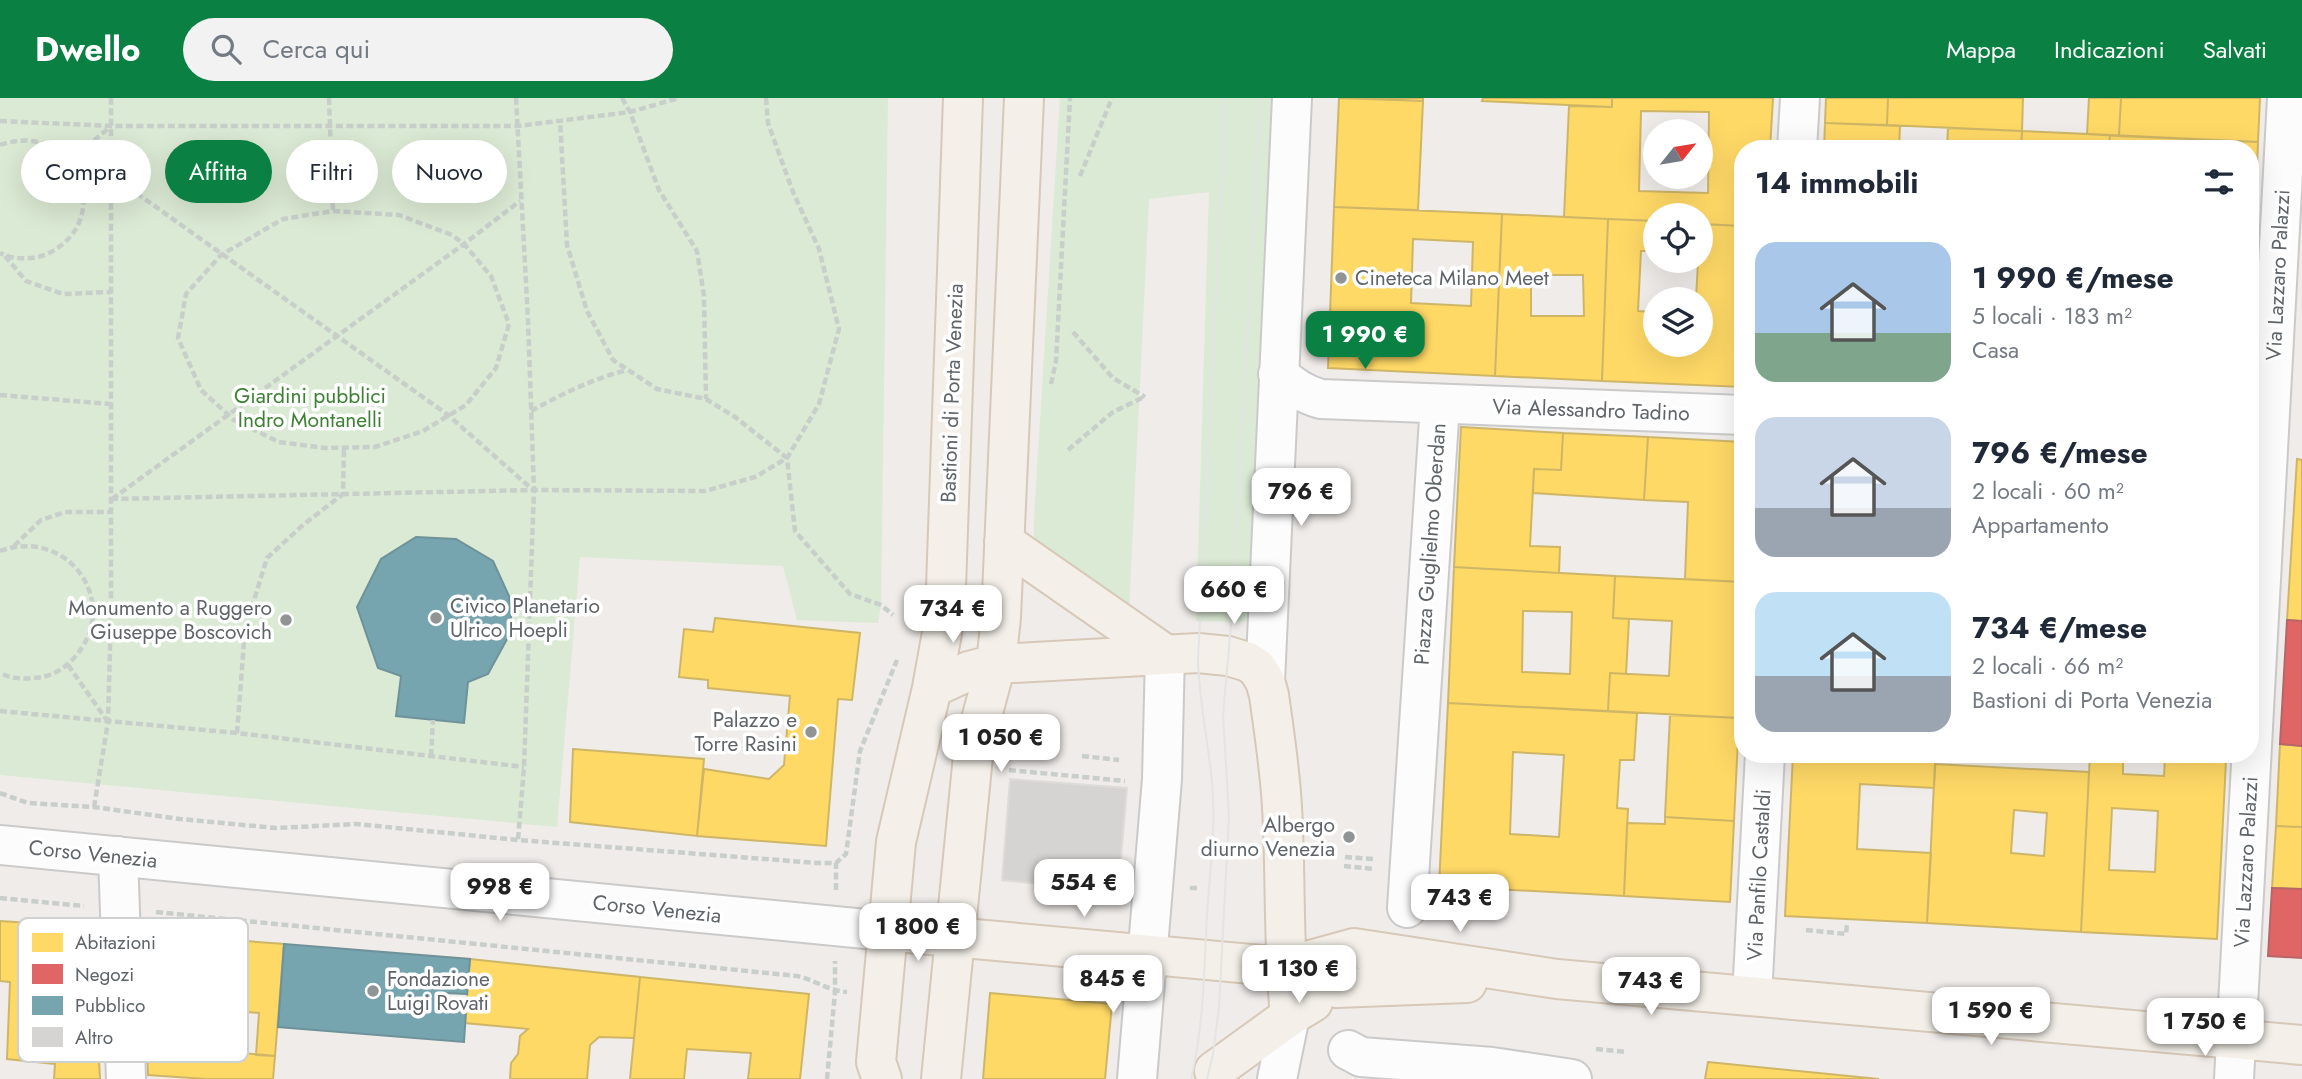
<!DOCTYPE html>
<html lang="it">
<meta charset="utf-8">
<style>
:root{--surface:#fff;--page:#f2f2f3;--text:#1f2937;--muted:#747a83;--accent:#0b8043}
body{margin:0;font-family:Jost,sans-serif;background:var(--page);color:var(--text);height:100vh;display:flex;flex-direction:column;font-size:26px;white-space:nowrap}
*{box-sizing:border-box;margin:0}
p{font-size:23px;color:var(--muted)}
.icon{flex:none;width:38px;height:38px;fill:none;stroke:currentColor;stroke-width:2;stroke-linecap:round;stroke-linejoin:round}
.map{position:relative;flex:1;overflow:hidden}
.side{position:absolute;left:1734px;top:42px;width:525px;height:623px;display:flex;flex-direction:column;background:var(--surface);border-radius:28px;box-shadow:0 7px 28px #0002}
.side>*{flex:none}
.banner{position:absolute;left:21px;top:42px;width:665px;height:63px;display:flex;gap:14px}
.needle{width:46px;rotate:60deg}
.controls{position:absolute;left:1643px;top:21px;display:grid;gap:14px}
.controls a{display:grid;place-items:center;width:70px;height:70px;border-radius:50%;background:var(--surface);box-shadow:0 7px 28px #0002;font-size:35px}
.price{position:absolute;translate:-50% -60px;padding:0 16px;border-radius:14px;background:#fff;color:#222;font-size:23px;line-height:46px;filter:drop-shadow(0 2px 4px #0008)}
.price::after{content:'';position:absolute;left:50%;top:42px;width:21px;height:16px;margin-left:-10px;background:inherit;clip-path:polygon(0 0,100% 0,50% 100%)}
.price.active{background:var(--accent);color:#fff}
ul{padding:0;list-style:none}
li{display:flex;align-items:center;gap:21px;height:175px;padding:0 21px}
li span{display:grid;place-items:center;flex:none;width:196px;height:140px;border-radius:21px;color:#555}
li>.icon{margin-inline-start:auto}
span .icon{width:84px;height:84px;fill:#fffc;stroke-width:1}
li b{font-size:30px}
h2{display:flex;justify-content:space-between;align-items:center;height:84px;padding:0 21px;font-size:30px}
.tag{padding:0 24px;border-radius:32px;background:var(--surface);box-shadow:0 7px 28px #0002;font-size:24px;line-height:63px}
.tag.active{background:var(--accent);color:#fff}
header{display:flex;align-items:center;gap:42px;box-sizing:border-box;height:98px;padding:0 35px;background:var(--accent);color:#fff}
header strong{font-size:33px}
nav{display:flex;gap:38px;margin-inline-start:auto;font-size:24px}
.search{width:490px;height:63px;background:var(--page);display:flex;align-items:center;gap:18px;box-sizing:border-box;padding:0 24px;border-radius:38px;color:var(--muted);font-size:26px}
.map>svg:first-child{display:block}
.green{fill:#dbead4}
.homes{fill:#ffd966;stroke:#cfb667;stroke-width:2;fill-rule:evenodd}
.shops{fill:#e06666;stroke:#b96567;stroke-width:2}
.public{fill:#76a5af;stroke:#6f929a;stroke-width:2}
.building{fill:#d6d4d3;stroke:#dedcd8;stroke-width:2}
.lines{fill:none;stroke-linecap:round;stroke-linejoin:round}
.minor-casing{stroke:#cacaca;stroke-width:42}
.major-casing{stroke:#d7c8b7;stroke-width:42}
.path{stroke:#c8ceca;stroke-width:4.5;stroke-dasharray:7 3.5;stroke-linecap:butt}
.minor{stroke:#fdfcfc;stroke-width:38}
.major{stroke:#f4f0e9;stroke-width:38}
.tram{stroke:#e3e4e3;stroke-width:2}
.poi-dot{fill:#919495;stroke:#fff;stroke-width:2.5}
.labels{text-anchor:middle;stroke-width:7;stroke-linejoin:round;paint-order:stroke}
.street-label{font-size:21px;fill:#5e6468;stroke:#fff}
.poi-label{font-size:21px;fill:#5e6468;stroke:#fff;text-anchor:start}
.park-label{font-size:21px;fill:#3c8232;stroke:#fff}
.key{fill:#fff;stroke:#cfd0d2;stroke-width:2}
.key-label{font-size:19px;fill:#5e6468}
</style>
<header>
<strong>Dwello</strong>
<div class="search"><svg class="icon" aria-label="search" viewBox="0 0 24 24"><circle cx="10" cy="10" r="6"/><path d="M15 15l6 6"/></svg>Cerca qui</div>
<nav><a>Mappa</a><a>Indicazioni</a><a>Salvati</a></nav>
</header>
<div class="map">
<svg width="2302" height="981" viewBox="0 0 2302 981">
<rect width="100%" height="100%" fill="#efece9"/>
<!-- green -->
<path class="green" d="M0,0H888L881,507L878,525L797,522L783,468L580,459L557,729L0,677Z
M1060,0H1279L1253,524L1196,523L1209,94L1149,101L1129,512L1034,455V420Z"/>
<!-- homes -->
<path class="homes" d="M1339,0L1423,3L1418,112L1334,109Z
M1358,0H1423V3Z
M1483,0H1612V9L1482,3Z
M1612,0H1773L1770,51H1743V128L1701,126V117H1656V123L1564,119L1569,8L1612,9ZM1641,13L1709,14L1708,95L1639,93Z
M1826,0H1888L1887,27L1825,25Z
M1888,0H2023L2022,33L1887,27Z
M2089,0H2121L2119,38L2087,36Z
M2121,0H2260L2258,44L2119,38Z
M1825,25L1900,28L1899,51H1824Z
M1948,30L2022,33L2021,51H1947Z
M2022,33L2110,37L2109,51H2021Z
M2110,37L2258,44L2254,151H2250V51H2109Z
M1334,109L1502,116L1495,278L1328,270ZM1413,141L1473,144L1471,208L1411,205Z
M1502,116L1608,121L1602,283L1495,278ZM1531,177H1583L1584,218H1531Z
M1608,121L1656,123V153H1641L1638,213L1656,214V247H1701V201H1696L1698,163H1701V126L1743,128V289L1602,283Z
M2250,151H2254L2250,231Z
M1461,329L1563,335L1561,372L1534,371L1530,448L1560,449L1559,475L1454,469Z
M1563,335L1648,339L1644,402L1533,395L1534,371L1561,372Z
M1648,339L1743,344V484L1685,481L1688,404L1644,402Z
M2297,361L2302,362V523L2287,522Z
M1454,469L1615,478L1613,520L1629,521L1626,576L1610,575L1608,613L1448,605ZM1523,513L1572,514L1570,576L1522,574Z
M1615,478L1743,484V543L1739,620L1608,613L1610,575L1669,578L1672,523L1613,520Z
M715,520L860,535L852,602L838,601L826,748L697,738L704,671L769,681L784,667L790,598L708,590V582L679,579L684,531L713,534Z
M1448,605L1637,615L1634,662H1620L1617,710L1628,711L1624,798L1439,788ZM1513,654L1564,657L1559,739L1510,736Z
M1670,617L1739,620L1734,723L1665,719Z
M2280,646L2302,648V729L2276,728Z
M573,651L704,661L697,738L570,724Z
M1793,656H1936L1934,690L1860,686L1857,751L1931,755L1927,825L1785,818Z
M2090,656H2123V676L2164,678L2165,659L2226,663L2217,841L2081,834ZM2112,710L2158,713L2155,774L2109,772Z
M2165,656H2226V663L2165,659Z
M1935,666L2089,674L2081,834L1927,825ZM2014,712L2047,715L2044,758L2011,755Z
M1665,719L1734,723L1730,804L1624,798L1627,725L1665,726Z
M2276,728L2302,729V791L2272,790Z
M0,823L92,829L100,981H54L55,966L7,961L10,884L0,883Z
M142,835L284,846L275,958L256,957L259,915L199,910V921L146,922Z
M470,861L640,879L634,940L599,939L590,947L587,981H510L511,965L518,956L520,938L528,931L465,925Z
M640,879L809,896L800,981H748L751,955L687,951L684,981H630Z
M990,895L1112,906L1105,981H983Z
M199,921L197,951L275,958L273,981H206L148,977L146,922Z
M1708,964L1879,981H1705Z"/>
<!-- shops -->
<path class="shops" d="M2287,522L2302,523V648L2280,646Z
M2272,790L2302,791V860L2268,858Z"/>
<!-- public -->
<path class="public" d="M416,439L456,441L493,463L509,498L512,532L488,576L468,584L464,625L396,618L401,578L378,570L357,509L381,461Z
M284,846L470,861L467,896L444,895L442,910L466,913L464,944L278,929Z"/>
<!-- building -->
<path class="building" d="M1010,681L1127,690L1118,794L1002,782Z"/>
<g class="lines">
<defs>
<path id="minor" d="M1797,51L1800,0
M1278,276C1292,288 1303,296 1321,301L1743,317
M1265,583L1292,0
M0,747L886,833
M118,758L126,981
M1407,810L1440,306
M1752,898L1765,656
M1348,952L1361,959L1492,969L1572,981
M1137,981L1162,681L1165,556
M1277,981L1290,918
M2234,981L2287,0"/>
<path id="major" d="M1004,444L1165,556
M932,590L969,573L996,566L1198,555L1228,558L1248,564L1257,570L1265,583L1269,597C1274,634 1280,671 1282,709C1286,778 1283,848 1290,918
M886,833L1285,869L1336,890L1467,885
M1285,869L1354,850L1557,881L2302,947
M1214,973L1290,918L1313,904
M882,981L876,964L896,744L932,590L945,518L963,0
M941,981L974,648L996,566L1001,519L1024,0"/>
</defs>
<!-- minor casing -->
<use href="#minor" class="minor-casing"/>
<!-- major casing -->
<use href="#major" class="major-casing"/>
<!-- path -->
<path class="path" d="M329,0L333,113
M516,0L528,222L534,392L524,669L518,742
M622,0L630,14L659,92L697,153L704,198L706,301
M766,0L768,25L793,94L819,151L839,231L819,306L787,360L795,433L850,496L881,507L893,517
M0,23L112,28H518L630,14L679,0
M0,47C76,20 118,123 47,156C33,162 14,162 0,155
M70,63L111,28
M111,77L448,317L533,392
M1080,78L1112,0
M333,113L399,117L452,137L464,146L491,178L509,226L496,270L466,307L423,333L375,349L325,350L279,344L234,322L201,292L178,240L186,196L221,157L283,121Z
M5,158L26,183L63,196L111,194
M1073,234L1113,280L1145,299
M1051,286L1056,263L1070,0
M0,297L110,306
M531,313C562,296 592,281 627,272
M1068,352L1113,314L1144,299
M111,401L534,392L705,393L755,379L787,360L735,319L706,301L657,291L613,262L587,213L567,147L560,22
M112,401L464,146L520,103
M14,448L41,422L65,414H111
M0,453C69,428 123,506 74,560C66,569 54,577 42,579C28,581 13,582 0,575
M68,567L108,624
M0,613L237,635L524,669
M237,635L245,531L267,460L303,427L343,396L344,350
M431,658L433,622
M1082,658L1119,662
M1009,672L1125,683
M0,695L28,705L94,709L180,721L276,730L356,726L518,742L817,765H836L846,756L860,653L897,562
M94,709L108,624L111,515V0
M1345,759L1373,761
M1344,768L1375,771
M1190,790H1197
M836,792V765
M0,800L84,808
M156,814L797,878C815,882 829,893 847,894
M1806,832L1846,836L1847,826
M1596,951L1627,954
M827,981L835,894V863"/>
<!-- minor -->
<use href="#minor" class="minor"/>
<!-- major -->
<use href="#major" class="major"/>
<!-- tram -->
<path class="tram" d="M1191,981C1204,927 1204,872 1207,817C1210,773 1216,728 1212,684C1208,643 1199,603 1198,562L1226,0
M1207,981L1213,956L1219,909L1229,718L1223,617L1231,527L1261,0"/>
</g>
<!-- markers -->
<g class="poi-dot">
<circle cx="1341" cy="180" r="7"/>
<circle cx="436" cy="520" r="7"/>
<circle cx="286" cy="522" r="7"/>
<circle cx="811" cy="634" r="7"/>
<circle cx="1349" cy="739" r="7"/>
<circle cx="373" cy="893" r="7"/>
</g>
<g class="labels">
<!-- street labels -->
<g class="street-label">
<text transform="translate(2278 177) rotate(-87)" y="7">Via Lazzaro Palazzi</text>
<text transform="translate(952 295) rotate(-88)" y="7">Bastioni di Porta Venezia</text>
<text transform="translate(1591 312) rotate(2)" y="7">Via Alessandro Tadino</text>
<text transform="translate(1430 446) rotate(-86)" y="7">Piazza Guglielmo Oberdan</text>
<text transform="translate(93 756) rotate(6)" y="7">Corso Venezia</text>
<text transform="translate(2246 764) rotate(-87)" y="7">Via Lazzaro Palazzi</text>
<text transform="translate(1759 777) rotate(-87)" y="7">Via Panfilo Castaldi</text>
<text transform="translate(657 811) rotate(6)" y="7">Corso Venezia</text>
</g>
<!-- poi labels -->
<g class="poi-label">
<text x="1355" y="187">Cineteca Milano Meet</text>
<text x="450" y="515">Civico Planetario<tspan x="450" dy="24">Ulrico Hoepli</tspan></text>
<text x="272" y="517" text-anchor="end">Monumento a Ruggero<tspan x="272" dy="24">Giuseppe Boscovich</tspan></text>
<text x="797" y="629" text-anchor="end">Palazzo e<tspan x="797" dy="24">Torre Rasini</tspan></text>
<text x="1335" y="734" text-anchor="end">Albergo<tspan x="1335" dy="24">diurno Venezia</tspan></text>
<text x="387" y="888">Fondazione<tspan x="387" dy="24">Luigi Rovati</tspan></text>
</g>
<!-- park labels -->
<g class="park-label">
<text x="310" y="305">Giardini pubblici<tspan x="310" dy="24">Indro Montanelli</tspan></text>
</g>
</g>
<!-- legend -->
<rect x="18" y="820" width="230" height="144" rx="10" class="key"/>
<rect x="32" y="835" width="31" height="19" fill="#ffd966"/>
<rect x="32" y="866" width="31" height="20" fill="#e06666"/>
<rect x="32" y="898" width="31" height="19" fill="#76a5af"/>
<rect x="32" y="929" width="31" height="20" fill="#d6d4d3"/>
<g class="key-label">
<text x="75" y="851">Abitazioni</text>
<text x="75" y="883">Negozi</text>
<text x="75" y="914">Pubblico</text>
<text x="75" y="946">Altro</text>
</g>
</svg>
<div class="controls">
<a><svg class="needle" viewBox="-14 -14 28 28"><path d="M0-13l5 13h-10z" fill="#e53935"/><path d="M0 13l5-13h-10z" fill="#747a83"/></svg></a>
<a><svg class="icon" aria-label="locate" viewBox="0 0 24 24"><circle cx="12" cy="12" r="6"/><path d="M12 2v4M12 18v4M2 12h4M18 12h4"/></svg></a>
<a><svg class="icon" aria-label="layers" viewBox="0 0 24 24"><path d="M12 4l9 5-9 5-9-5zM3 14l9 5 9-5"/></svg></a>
</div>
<b class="price active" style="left:1365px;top:273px">1 990 €</b>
<b class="price" style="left:1301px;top:430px">796 €</b>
<b class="price" style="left:1234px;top:528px">660 €</b>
<b class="price" style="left:953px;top:547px">734 €</b>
<b class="price" style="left:1001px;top:676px">1 050 €</b>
<b class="price" style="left:1084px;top:821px">554 €</b>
<b class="price" style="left:500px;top:825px">998 €</b>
<b class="price" style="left:1460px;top:836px">743 €</b>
<b class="price" style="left:918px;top:865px">1 800 €</b>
<b class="price" style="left:1299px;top:907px">1 130 €</b>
<b class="price" style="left:1113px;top:917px">845 €</b>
<b class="price" style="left:1651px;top:919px">743 €</b>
<b class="price" style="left:1991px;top:949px">1 590 €</b>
<b class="price" style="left:2205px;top:960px">1 750 €</b>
<div class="banner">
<a class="tag">Compra</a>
<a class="tag active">Affitta</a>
<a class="tag">Filtri</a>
<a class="tag">Nuovo</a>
</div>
<section class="side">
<h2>14 immobili<svg class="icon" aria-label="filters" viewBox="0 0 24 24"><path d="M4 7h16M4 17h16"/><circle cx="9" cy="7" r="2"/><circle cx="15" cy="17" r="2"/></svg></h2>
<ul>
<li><span style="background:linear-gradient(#a9c7e8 65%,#7fa58c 0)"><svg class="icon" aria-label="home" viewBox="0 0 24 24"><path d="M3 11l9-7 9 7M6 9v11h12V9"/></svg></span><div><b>1 990 €/mese</b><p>5 locali · 183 m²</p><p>Casa</p></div></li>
<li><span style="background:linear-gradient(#c9d6e8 65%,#9aa5b1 0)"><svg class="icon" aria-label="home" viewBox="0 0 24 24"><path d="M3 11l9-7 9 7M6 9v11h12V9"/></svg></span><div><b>796 €/mese</b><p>2 locali · 60 m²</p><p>Appartamento</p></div></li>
<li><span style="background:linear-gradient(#bfe0f5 60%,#9aa5b1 0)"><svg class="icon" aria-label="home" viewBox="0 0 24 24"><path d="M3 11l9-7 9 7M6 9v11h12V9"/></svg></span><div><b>734 €/mese</b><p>2 locali · 66 m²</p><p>Bastioni di Porta Venezia</p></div></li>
</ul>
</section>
</div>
